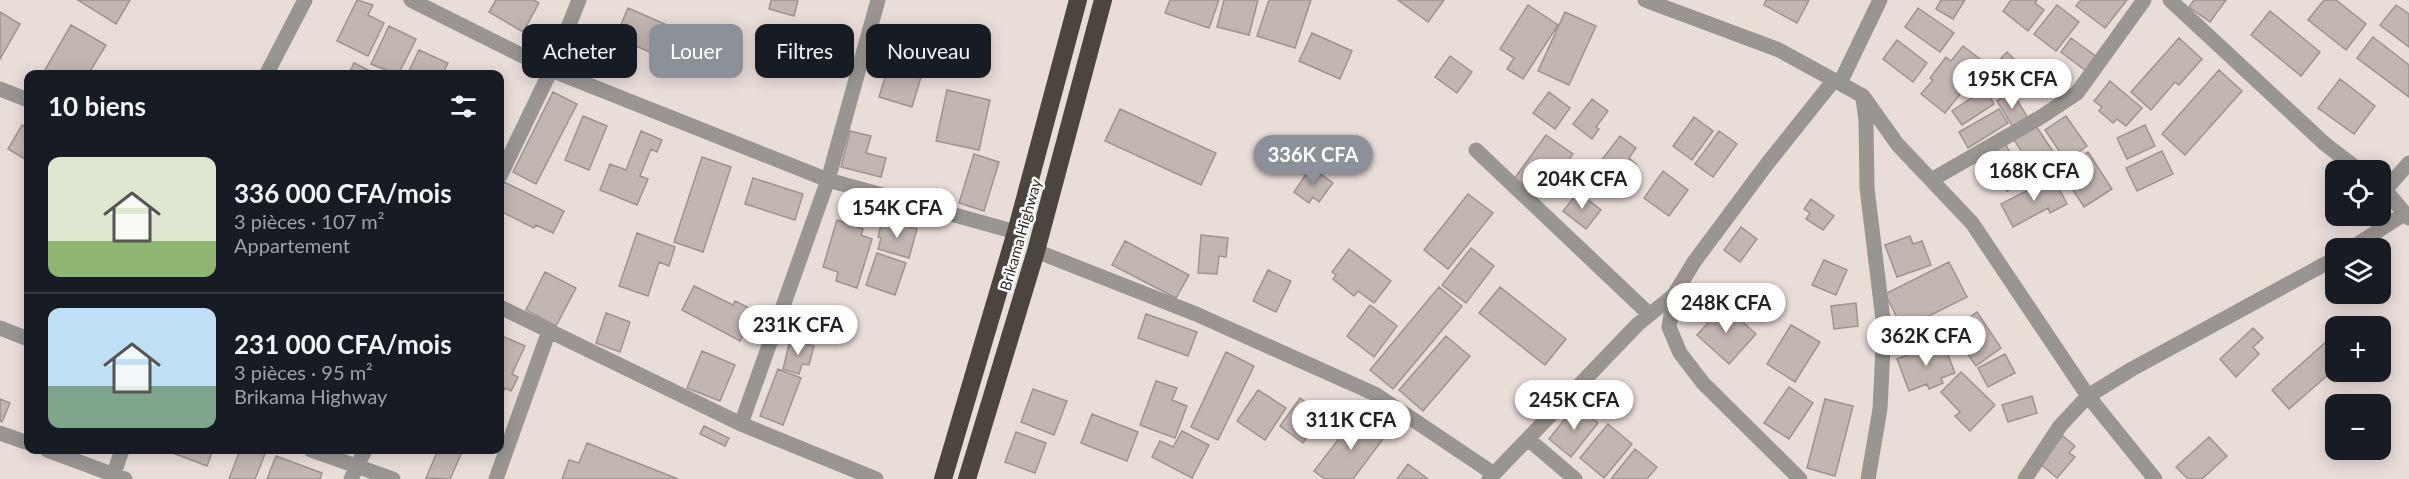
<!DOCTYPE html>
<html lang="fr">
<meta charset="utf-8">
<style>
:root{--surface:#171b24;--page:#242831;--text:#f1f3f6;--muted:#9ea1a6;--line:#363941;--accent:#8c9099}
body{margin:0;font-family:Lato,sans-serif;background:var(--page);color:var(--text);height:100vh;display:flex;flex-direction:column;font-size:22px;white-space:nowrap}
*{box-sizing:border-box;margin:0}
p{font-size:20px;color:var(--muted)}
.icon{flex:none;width:33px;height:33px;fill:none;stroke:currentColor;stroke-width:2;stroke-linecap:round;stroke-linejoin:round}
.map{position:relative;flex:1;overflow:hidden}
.details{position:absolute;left:24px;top:70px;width:480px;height:384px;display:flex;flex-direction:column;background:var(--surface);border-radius:12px;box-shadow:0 3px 15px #0003}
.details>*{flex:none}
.top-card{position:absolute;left:522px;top:24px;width:570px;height:54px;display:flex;gap:12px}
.controls{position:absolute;left:2325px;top:160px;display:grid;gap:12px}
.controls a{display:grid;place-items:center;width:66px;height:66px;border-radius:12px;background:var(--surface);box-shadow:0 3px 15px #0003;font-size:30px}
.price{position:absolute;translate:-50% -51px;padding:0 14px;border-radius:21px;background:#fff;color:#222;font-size:20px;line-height:39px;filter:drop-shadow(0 2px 3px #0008)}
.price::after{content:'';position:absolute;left:50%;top:36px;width:18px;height:14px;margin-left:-9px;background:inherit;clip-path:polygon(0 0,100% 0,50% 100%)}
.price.active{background:var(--accent);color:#fff}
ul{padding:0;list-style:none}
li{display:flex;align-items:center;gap:18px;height:150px;padding:0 24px}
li+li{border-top:2px solid var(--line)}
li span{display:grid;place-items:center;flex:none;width:168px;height:120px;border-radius:12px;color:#555}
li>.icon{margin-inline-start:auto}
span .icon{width:72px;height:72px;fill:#fffc;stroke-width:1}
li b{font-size:26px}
h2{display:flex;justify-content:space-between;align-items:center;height:72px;padding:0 24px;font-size:26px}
.pill{padding:0 21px;border-radius:12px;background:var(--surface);box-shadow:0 3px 15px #0003;font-size:21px;line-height:54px}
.pill.active{background:var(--accent);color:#fff}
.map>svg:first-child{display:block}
.building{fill:#c2b6b1;stroke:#9f938f;stroke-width:1.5}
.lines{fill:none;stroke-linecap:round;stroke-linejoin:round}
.minor{stroke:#999692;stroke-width:15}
.highway{stroke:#4b453d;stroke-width:18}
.labels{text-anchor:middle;stroke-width:5;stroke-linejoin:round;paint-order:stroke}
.street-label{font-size:15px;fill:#2d2927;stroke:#fff}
</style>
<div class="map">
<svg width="2409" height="479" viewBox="0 0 2409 479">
<rect width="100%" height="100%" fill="#e9ddd8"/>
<!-- building -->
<path class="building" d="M78,0H130L116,24Z
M357,0L373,5L368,15L384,23L368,56L337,41Z
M496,0H534L539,3L523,32L489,12Z
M771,0H798L794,16L769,9Z
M1170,0H1219L1209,28L1165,13Z
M1224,0H1258L1249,35L1217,27Z
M1269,0H1311L1295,48L1257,36Z
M1398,0H1444L1428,22Z
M1766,0H1809L1797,23L1764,5Z
M1941,0H1965L1953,19L1936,9Z
M2011,0H2037L2035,3L2044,10L2028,31L2003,11Z
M2081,0H2127L2105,28L2076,6Z
M2194,0H2226L2210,22L2189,7Z
M2324,0H2336L2366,24L2346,50L2308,20Z
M1528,5L1558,25L1523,79L1507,69L1514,58L1500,49Z
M2057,5L2079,22L2056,51L2034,34Z
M2396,5L2409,14V47L2380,25Z
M628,8L706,42L693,71L629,43L627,47L614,41Z
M1918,8L1954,33L1940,52L1905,27Z
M2270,11L2320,52L2301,76L2251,35Z
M0,12L20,24L0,59Z
M1565,12L1596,26L1569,85L1538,71Z
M71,25L106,45L88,75H42Z
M389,26L416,39L398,75L371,64Z
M950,30L980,35L977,54L947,48Z
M1312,33L1352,51L1340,79L1299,61Z
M2373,37L2409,65V97L2357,58Z
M2071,38L2097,57L2086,71L2061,52Z
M2179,38L2202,59L2179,85L2175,82L2151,110L2131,92Z
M1897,40L1927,63L1913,82L1883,59Z
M1963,46L1985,63L1945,113L1921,94L1933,80L1930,78L1946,57L1951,61Z
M419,50L448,63L442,75H407Z
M2007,52L2024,69L1999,93L1983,77Z
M1450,56L1472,72L1457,93L1435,77Z
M354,63L378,75H348Z
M889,64L922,74L912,107L879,97Z
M2219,70L2242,91L2185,155L2162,134Z
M2340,79L2375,106L2354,134L2318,108Z
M2110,81L2142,108L2126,126L2117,119L2113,123L2099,111L2102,107L2094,101Z
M1985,89L1994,104L1962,125L1952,111Z
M947,90L990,100L979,150L936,141Z
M553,92L577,104L536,184L513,172Z
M1549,92L1570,108L1555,129L1533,113Z
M2012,92L2028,118L2013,127L1997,101Z
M1592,99L1608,111L1596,127L1599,129L1592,139L1573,124Z
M1120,109L1216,153L1201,185L1105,141Z
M1999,109L2008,123L1968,148L1959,132Z
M583,116L607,126L589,170L565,160Z
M2066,116L2087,146L2066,161L2045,130Z
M1694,117L1713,131L1692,160L1673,146Z
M22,125L27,128L28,125V161L8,149Z
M2145,125L2155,146L2127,159L2117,138Z
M2036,126L2060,162L2038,176L2014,140Z
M641,131L662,140L657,152L651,149L640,176L648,179L637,205L600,190L610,164L626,170Z
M850,131L871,136L866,153L886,158L881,177L841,167Z
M1719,131L1737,144L1713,177L1695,164Z
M1546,135L1573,154L1541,198L1514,179Z
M1620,136L1636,148L1629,158L1636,164L1628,173L1622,168L1617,174L1601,161Z
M2005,143L2012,156L2017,153L2031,177L2007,191L2001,181L1998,183L1982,156Z
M2162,151L2173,174L2137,191L2126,168Z
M2088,152L2112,189L2084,207L2060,170Z
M974,154L999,162L984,211L959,203Z
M702,157L731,167L703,252L674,242Z
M1311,167L1333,183L1319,202L1313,197L1309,203L1294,192Z
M1663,171L1688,190L1669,216L1644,198Z
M2053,177L2067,204L2050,213L2048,208L2013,227L2001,204Z
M753,178L803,194L795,220L745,204Z
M504,182L564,211L553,233L536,225L534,228L500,211V191Z
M1578,192L1601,210L1586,229L1563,211Z
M1468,194L1493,213L1448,269L1424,250Z
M1811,199L1834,216L1823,230L1806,219L1810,213L1804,209Z
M837,220L863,229L861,235L872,239L857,288L836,281L838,272L823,267Z
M882,221L888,223L889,221L917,229L909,258L878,249L881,238L878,237Z
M1741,227L1757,239L1740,262L1724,250Z
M637,233L675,247L669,266L659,262L648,296L619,286Z
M1201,235L1228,238L1226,257L1219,256L1217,274L1198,273Z
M1910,236L1913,244L1922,241L1931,265L1897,277L1885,245Z
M1125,241L1189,275L1176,298L1112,265Z
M1471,248L1494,266L1466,303L1442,285Z
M1349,249L1391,281L1374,303L1358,291L1354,296L1333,279L1336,275L1332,272Z
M877,253L906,263L895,295L866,285Z
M1824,260L1847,270L1836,295L1812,285Z
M1949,262L1967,297L1903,329L1885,294Z
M1268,270L1291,281L1276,312L1253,301Z
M545,272L576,288L556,326L526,310Z
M694,286L733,305L735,301L755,311L740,341L682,310Z
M1439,287L1462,306L1393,389L1370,370Z
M1500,287L1566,339L1545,365L1479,313Z
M1856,303L1858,326L1834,329L1831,306Z
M1370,305L1397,326L1374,357L1347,336Z
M1724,305L1756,334L1729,364L1697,335Z
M1977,312L2001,348L1976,366L1951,330Z
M606,313L630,322L620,352L596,343Z
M1146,314L1197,332L1188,356L1138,338Z
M1791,325L1820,342L1795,382L1767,364Z
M2253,328L2263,338L2253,347L2259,354L2236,377L2220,359Z
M502,336L525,346L512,374L518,377L511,391L505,388L500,399V342Z
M1446,336L1470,356L1423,411L1399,390Z
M790,340L814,346L809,365L802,364L799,374L783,369Z
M2328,340L2336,348V368L2289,409L2272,390Z
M1943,342L1955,373L1941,378L1943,383L1929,389L1927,384L1909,391L1897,359Z
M702,351L735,365L720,401L687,388Z
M1226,352L1254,366L1218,440L1191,427Z
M2005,354L2015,373L1988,387L1978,368Z
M778,369L801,378L783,425L760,416Z
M1961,372L1995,405L1970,431L1955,416L1960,412L1941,392Z
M1156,381L1177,388L1172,400L1187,406L1175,438L1140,425Z
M1789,387L1813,403L1789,439L1764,423Z
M1033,389L1067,401L1054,435L1021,422Z
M1258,390L1286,408L1265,440L1237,421Z
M2032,396L2037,413L2008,422L2002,405Z
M1300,398L1323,415L1303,443L1280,426Z
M0,399L10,403L2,422L0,421Z
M1825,399L1853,406L1835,476L1807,468Z
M1576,405L1598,423L1571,457L1549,439Z
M1092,414L1138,432L1127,461L1081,443Z
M1358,414L1386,435L1353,479H1325L1314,471Z
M1608,424L1632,444L1604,478L1580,458Z
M704,426L729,438L725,446L700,434Z
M1182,431L1209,445L1192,478L1152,457L1160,441L1173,447Z
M1016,432L1046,443L1035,473L1005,462Z
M2063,436L2075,446L2069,453L2075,457L2057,478L2039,463Z
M2209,437L2227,456L2202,479H2188L2176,467Z
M587,443L678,479H562L569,460L579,463Z
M1635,449L1657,467L1647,479H1611Z
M165,450H213L207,466Z
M240,450H255L265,454L255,479H229Z
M438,450H463L450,479L426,478Z
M276,456L322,473L320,479H267Z
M1408,464L1428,479H1397Z"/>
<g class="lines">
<!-- minor -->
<path class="minor" d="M411,0L551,70L828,180L1016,232
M1645,0L1779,50L1863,96L1898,145L1972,223L2088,396L2155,479
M2170,0L2325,144L2360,171
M266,75L305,0
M1840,83L1880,0
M0,89L28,100
M1863,99L1866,120L1867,188L1884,328L1880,409L1868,479
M1476,150L1649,314
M2409,163L2385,190L2409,218
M500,176L551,70L579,0
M1933,179L2041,117L2077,93L2144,0
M2350,249L2404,214
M1036,251L1196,314L1375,394L1494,474
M500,307L741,424L876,479
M0,328L28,339
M741,424L828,180L878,0
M0,433L28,443
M1528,439L1575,479
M47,450L125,479
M311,450L393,479
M112,479L122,450
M351,479L365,450
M496,479L549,331
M1489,479L1638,324L1674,295
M1800,479L1703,383L1680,353L1669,327L1674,295L1694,262L1767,164L1834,80
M2025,479L2060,426L2088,396L2132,369L2336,258"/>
<!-- highway -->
<path class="highway" d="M943,479L1016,232L1078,0
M967,479L1036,251L1103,0"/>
</g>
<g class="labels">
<!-- street labels -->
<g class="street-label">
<text transform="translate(1021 235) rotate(-74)" y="5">Brikama Highway</text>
</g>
</g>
</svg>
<div class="controls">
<a><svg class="icon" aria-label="locate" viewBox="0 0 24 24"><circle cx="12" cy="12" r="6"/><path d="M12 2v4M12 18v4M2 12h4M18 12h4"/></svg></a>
<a><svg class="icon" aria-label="layers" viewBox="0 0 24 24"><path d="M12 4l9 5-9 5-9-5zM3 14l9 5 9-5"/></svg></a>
<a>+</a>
<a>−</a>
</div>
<b class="price" style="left:2012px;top:110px">195K CFA</b>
<b class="price active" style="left:1313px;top:186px">336K CFA</b>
<b class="price" style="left:2034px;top:202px">168K CFA</b>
<b class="price" style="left:1582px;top:210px">204K CFA</b>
<b class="price" style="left:897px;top:239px">154K CFA</b>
<b class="price" style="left:1726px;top:334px">248K CFA</b>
<b class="price" style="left:798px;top:356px">231K CFA</b>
<b class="price" style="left:1926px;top:367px">362K CFA</b>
<b class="price" style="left:1574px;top:431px">245K CFA</b>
<b class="price" style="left:1351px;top:451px">311K CFA</b>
<div class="top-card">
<a class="pill">Acheter</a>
<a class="pill active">Louer</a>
<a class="pill">Filtres</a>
<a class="pill">Nouveau</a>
</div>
<section class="details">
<h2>10 biens<svg class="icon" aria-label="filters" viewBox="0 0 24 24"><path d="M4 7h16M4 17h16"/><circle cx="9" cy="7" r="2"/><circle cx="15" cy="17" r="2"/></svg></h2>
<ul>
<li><span style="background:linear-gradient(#dfe7d0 70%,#8fb573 0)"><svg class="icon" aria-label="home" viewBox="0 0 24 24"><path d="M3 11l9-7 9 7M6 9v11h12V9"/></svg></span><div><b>336 000 CFA/mois</b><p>3 pièces · 107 m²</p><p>Appartement</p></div></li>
<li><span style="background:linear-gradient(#bfe0f5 65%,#7fa58c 0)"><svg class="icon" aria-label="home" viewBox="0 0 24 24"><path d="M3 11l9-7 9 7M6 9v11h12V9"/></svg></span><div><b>231 000 CFA/mois</b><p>3 pièces · 95 m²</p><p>Brikama Highway</p></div></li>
</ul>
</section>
</div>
